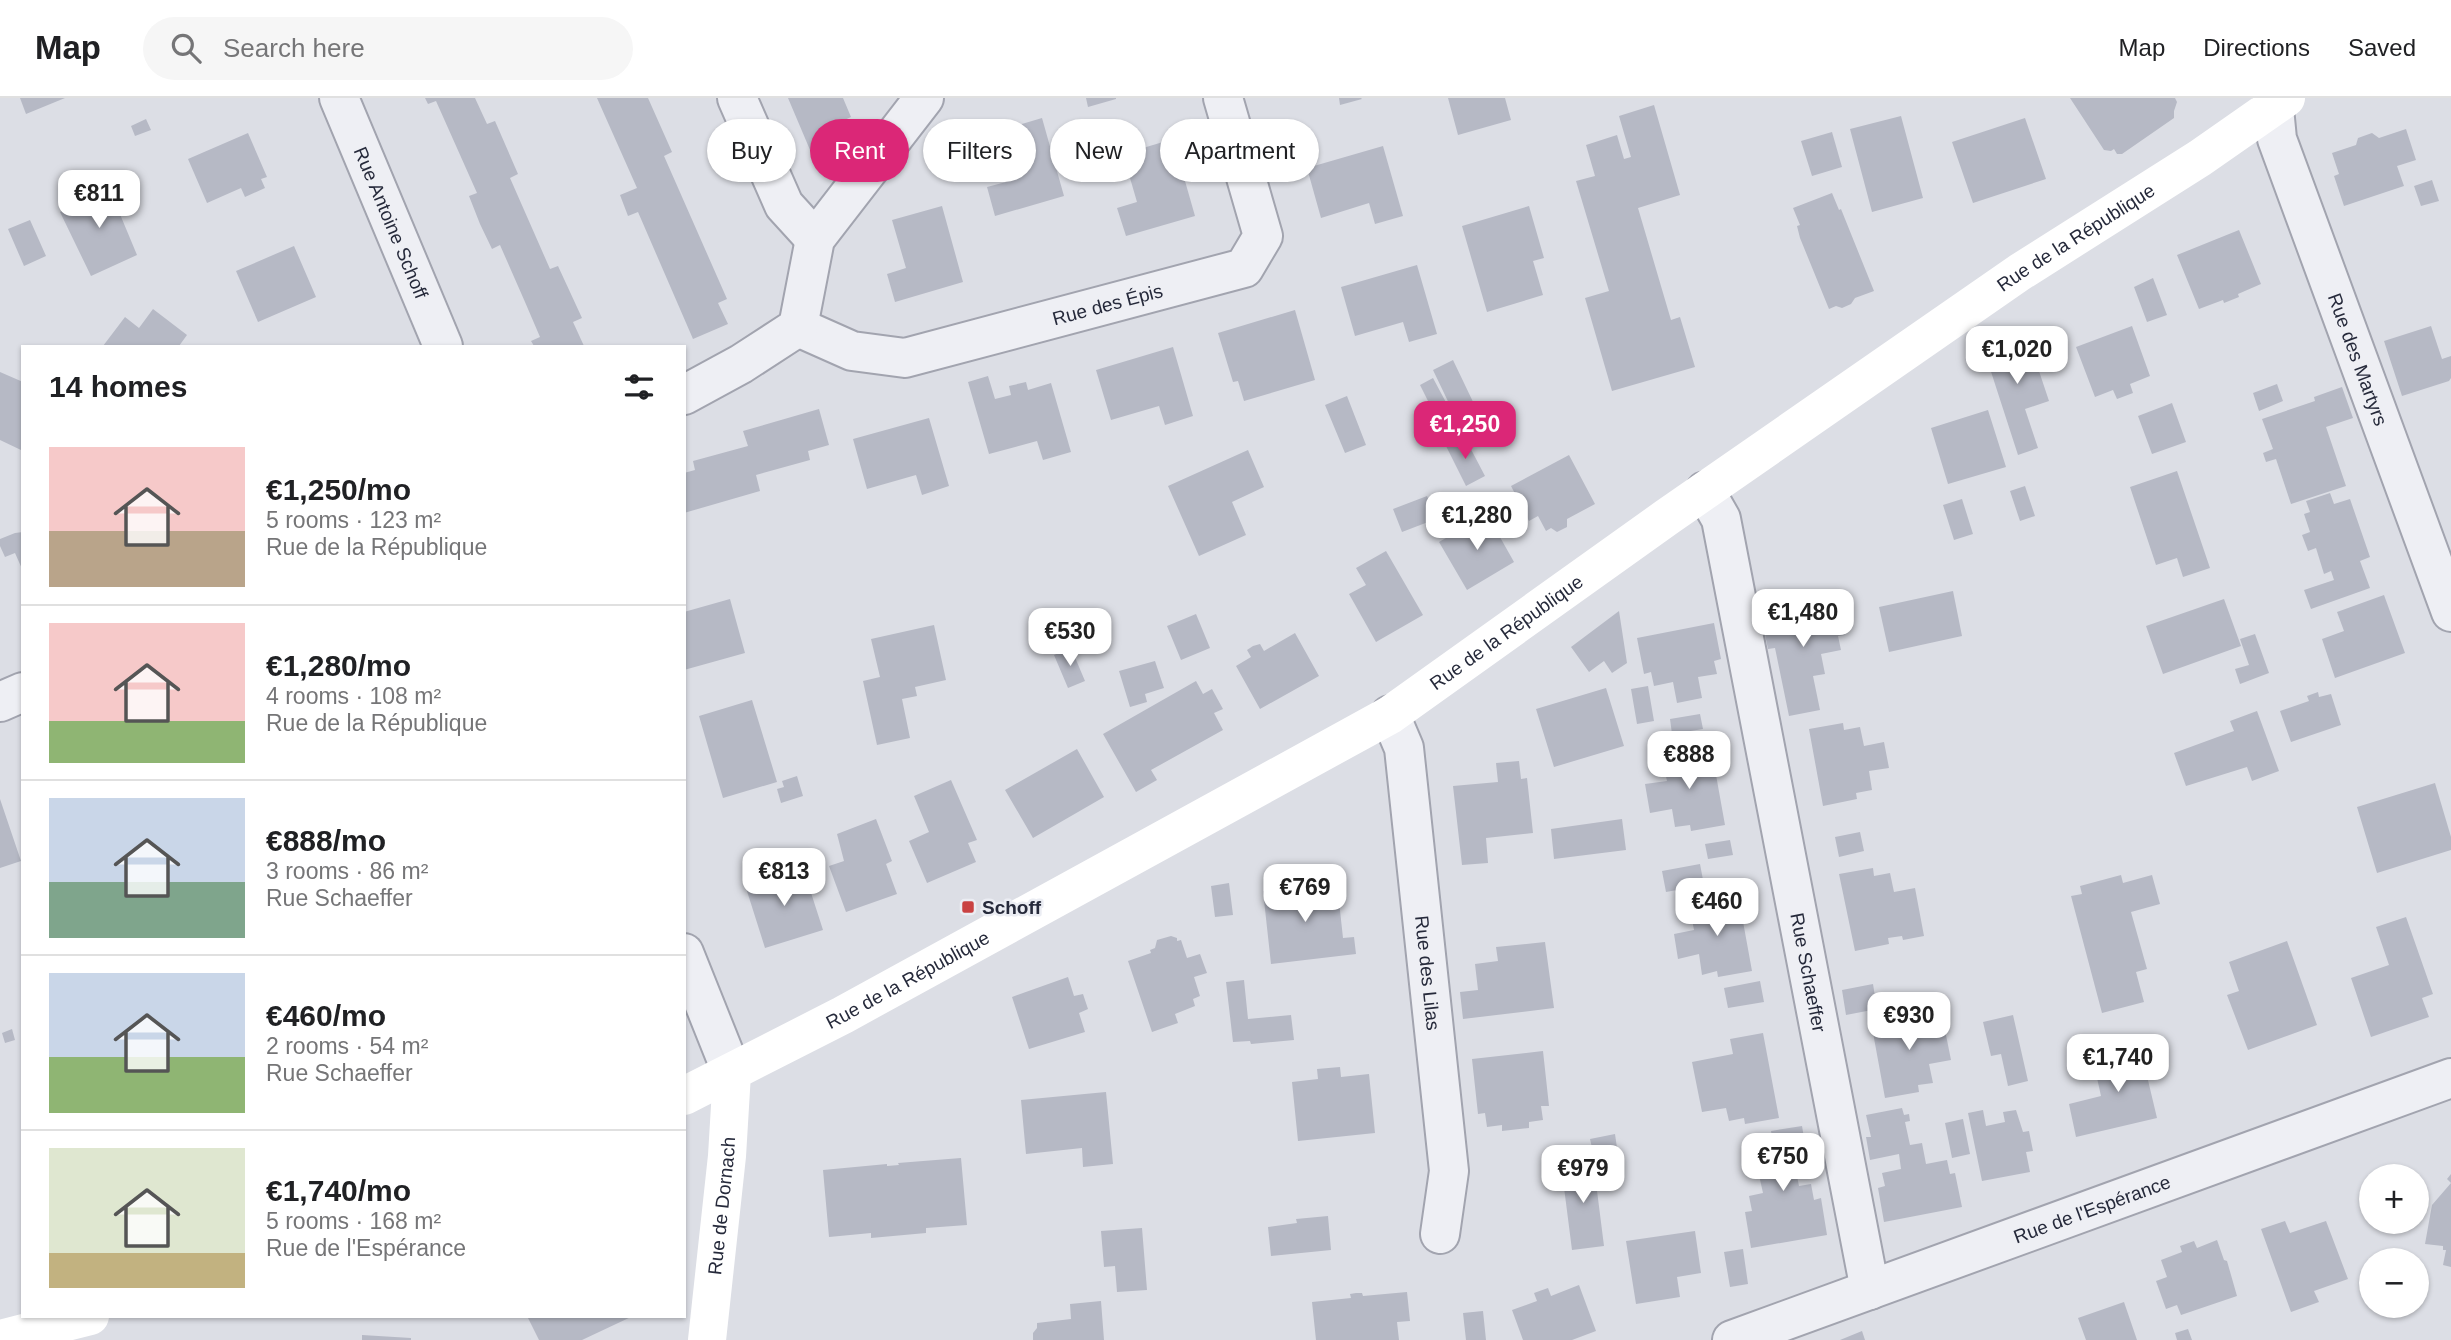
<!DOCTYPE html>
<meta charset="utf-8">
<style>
:root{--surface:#fff;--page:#f6f6f6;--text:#202124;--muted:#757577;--line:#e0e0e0;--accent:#db2777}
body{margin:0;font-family:Arial,sans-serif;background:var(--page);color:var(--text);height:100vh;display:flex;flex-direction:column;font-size:26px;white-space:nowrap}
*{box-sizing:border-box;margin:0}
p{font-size:23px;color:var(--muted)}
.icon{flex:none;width:38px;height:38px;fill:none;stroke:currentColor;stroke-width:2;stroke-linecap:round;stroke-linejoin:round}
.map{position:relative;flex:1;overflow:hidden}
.side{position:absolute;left:21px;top:247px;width:665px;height:973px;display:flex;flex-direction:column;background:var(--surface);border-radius:0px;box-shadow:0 2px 5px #0004}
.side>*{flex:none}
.top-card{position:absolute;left:707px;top:21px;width:665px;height:63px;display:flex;gap:14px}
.controls{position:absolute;left:2359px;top:1066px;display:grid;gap:14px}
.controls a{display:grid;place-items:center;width:70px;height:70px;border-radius:50%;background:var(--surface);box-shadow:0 2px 5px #0004;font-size:35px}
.price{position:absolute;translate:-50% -60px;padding:0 16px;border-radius:14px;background:#fff;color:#222;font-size:23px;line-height:46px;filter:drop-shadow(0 2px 4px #0008)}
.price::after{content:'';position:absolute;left:50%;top:42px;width:21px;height:16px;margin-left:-10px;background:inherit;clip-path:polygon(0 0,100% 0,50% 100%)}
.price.selected{background:var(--accent);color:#fff}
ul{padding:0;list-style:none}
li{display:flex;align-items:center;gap:21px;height:175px;padding:0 28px}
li+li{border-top:2px solid var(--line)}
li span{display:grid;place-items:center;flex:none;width:196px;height:140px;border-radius:0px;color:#555}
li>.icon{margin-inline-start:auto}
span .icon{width:84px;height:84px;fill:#fffc;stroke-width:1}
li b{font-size:30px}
h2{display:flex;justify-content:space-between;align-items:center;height:84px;padding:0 28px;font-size:30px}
.chip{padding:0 24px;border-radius:32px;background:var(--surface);box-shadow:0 2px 5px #0004;font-size:24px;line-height:63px}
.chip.selected{background:var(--accent);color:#fff}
header{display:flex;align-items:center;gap:42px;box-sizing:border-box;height:98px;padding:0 35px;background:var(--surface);border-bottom:2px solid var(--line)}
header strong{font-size:33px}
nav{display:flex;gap:38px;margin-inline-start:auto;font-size:24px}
.search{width:490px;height:63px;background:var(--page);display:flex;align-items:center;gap:18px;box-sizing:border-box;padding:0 24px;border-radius:38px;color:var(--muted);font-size:26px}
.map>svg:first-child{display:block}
.building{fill:#b6b9c5}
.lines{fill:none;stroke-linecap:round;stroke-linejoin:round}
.minor-casing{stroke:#a2a4af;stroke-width:42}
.tertiary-casing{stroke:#a2a4af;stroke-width:42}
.minor{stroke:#eeeff4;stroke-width:38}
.tertiary{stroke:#eeeff4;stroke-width:38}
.secondary{stroke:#fff;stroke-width:38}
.poi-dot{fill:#c94242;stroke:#ebedf3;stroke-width:2.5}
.labels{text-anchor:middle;stroke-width:5;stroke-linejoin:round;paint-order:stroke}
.street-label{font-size:19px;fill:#262a3b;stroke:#ebedf3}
.poi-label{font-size:19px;font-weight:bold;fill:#262a3b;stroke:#ebedf3;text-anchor:start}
</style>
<header>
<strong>Map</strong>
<div class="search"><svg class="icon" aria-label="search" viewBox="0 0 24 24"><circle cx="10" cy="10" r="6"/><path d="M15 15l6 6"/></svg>Search here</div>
<nav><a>Map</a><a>Directions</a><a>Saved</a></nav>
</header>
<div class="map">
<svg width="2451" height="1242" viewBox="0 0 2451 1242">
<rect width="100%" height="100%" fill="#dcdee5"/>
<!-- building -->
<path class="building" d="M20,0H65L26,16Z
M425,0H475L487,26L495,23L518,76L510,80L550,171L558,168L582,220L573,224L584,248H534L531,243L540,239L525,204L500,147L492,151L480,126L469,98L477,95L436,3L428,6Z
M597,0H648L672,54L664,58L727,201L718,205L728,226L693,241L638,114L628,118L620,97L637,90Z
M788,0H843L851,19L838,25L846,45L813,59Z
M1086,0H1116V1L1088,9Z
M1339,0H1361L1362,1L1340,7Z
M1448,0H1505L1511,22L1458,37Z
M2070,0H2175L2177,4L2174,13V20L2122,56H2117L2114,51L2111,53L2104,52Z
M1654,7L1680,97L1638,110L1671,222L1680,219L1695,269L1612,293L1585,200L1609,193L1576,83L1595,78L1586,47L1617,37L1624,61L1631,59L1619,18Z
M1901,18L1923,100L1872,114L1850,31Z
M1042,20L1064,98L995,118L987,89L1006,84L992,35Z
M2025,20L2046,81L1973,105L1952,44Z
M146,21L151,32L135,38L131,28Z
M2406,31L2416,62L2397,68L2404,88L2344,108L2334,78L2339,76L2332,55L2356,47L2358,40L2372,35L2379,40Z
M1832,34L1842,69L1812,78L1801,43Z
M248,35L267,79L261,81L265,90L245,99L241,90L207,105L188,61Z
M1173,41L1195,118L1126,138L1117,110L1137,104L1123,56Z
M1383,48L1403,118L1375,126L1369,105L1321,120L1307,70Z
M2432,82L2439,103L2421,108L2414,88Z
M107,85L137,157L91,178L60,114L81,104L78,97Z
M1832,95L1839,112L1841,111L1874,193L1855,200L1851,206L1842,210L1836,208L1829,211L1800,140L1797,128L1800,127L1793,110Z
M942,108L963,184L895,204L887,176L906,170L892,122Z
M1529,108L1544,160L1533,163L1543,197L1487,214L1462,128Z
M30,122L46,158L24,168L8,131Z
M2239,132L2261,186L2238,196L2239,199L2224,205L2223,202L2199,211L2177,157Z
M294,148L316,199L258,224L236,173Z
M1417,167L1437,236L1409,244L1403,224L1355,238L1341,189Z
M2153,180L2167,217L2147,224L2134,189Z
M153,211L187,237L179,248H103L125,219L139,230Z
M1295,212L1315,282L1244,303L1238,283L1233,284L1218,235Z
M2132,228L2150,278L2130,286L2133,295L2117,301L2113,292L2095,299L2076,249Z
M2431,228L2442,261L2451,258V280L2449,283L2402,298L2384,243Z
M2026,234L2049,303L2025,311L2038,350L2018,357L1983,249Z
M1173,249L1193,318L1165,327L1159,308L1111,322L1096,272Z
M1453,262L1475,308L1455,318L1433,272Z
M0,274L23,284L21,352L0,342Z
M988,278L995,301L1011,297L1009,288L1026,284L1028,292L1051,285L1071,354L1043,362L1037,343L989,356L968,284Z
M1433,280L1449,310L1435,317L1420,287Z
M2277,286L2283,303L2259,313L2253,295Z
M2342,289L2353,320L2326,329L2346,388L2291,406L2276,361L2266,364L2263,355L2273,351L2262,321L2315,303L2314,299Z
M1347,298L1366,347L1345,355L1325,307Z
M2172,305L2186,344L2152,356L2138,318Z
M819,311L829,347L808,353L810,362L756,377L760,393L684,415V375L695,372L693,363L748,348L743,333Z
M1988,312L2006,369L1948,386L1931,330Z
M929,320L949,388L922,397L916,377L867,391L853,341Z
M1464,338L1485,378L1466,388L1446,348Z
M1248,352L1264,389L1232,404L1246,437L1199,458L1168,388Z
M1569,357L1595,406L1567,421V429L1557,434L1551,430L1546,433L1538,418L1529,423L1511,388Z
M2177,373L2210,470L2183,479L2177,460L2156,467L2130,389Z
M2025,388L2035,418L2020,423L2010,393Z
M2330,395L2334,406L2350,401L2370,459L2360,463L2370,490L2311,511L2304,492L2334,482L2331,473L2324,476L2316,450L2308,453L2302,437L2310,434L2304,416L2310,414L2306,403Z
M1427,398L1436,421L1402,434L1393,411Z
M1962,401L1973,436L1954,442L1943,407Z
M1487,416L1514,464L1467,492L1439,444Z
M23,434V473L15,455L5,459L0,448V441L15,435Z
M1386,453L1423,517L1376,544L1349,496L1366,487L1356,470Z
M1953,493L1962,538L1889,554L1879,509Z
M2384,497L2405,555L2335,580L2322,541L2344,533L2337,514Z
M730,501L745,555L684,572V514Z
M1838,501L1845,537L1838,538L1841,552L1821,556L1825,576L1813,578L1820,612L1789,618L1775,550L1768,551L1761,517Z
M2224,501L2241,548L2163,576L2146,528Z
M1619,513L1627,565L1612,575L1604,563L1589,574L1571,549Z
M1196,516L1210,550L1181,562L1167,528Z
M1714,525L1721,561L1714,563L1717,576L1698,579L1702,600L1677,605L1673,584L1654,588L1651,574L1644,576L1637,540Z
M934,527L946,582L915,589L917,598L902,601L910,640L877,647L863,583L880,579L871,541Z
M1295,535L1319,578L1260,611L1236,568L1251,559L1247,552L1253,548L1260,546L1264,553Z
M2255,536L2269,575L2240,586L2235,571L2249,567L2240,541Z
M1071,550L1085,583L1068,590L1054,557Z
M1155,563L1164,590L1145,596L1147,604L1130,609L1119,573Z
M1196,583L1203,596L1212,591L1223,611L1214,615L1223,632L1151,672L1157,682L1136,694L1103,636Z
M1648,588L1654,623L1637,626L1631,591Z
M1606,590L1624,648L1554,669L1536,611Z
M2318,594L2319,599L2331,596L2341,627L2291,644L2280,613L2309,603L2307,598Z
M752,602L777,684L723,700L699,618Z
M2257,613L2279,673L2252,683L2247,669L2186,688L2174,655L2234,633L2230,623Z
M1700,616L1703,631L1672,636L1670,621Z
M1843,625L1844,632L1860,629L1864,648L1884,644L1889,670L1869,673L1872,692L1856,695L1857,701L1823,708L1809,631Z
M1711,649L1725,727L1691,733L1690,727L1675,729L1672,711L1650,715L1645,686L1667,683L1663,665L1678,662L1677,655Z
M1077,651L1104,699L1033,740L1005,692Z
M1519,663L1521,681L1527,680L1533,735L1486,740L1488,765L1462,767L1453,688L1498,684L1496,665Z
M797,678L803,698L781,705L777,691L784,689L782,683Z
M951,682L977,742L968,745L976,764L927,785L909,743L929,734L914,698Z
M2435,685L2451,739V752L2377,775L2357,709Z
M0,701L21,763L0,770Z
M876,721L892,763L886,766L897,796L846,814L829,768L844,763L837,736Z
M1622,721L1626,752L1554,761L1551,731Z
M1860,734L1864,753L1839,759L1835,739Z
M1730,742L1733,757L1708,761L1705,746Z
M1700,766L1704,787L1666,794L1662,773Z
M785,770L788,778L804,773L823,832L765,850L746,790L770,783L768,775Z
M1873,770L1874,778L1890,775L1894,794L1915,790L1924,838L1903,842L1902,838L1888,840L1889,846L1855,853L1839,776Z
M2121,777L2123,785L2152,777L2160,806L2131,814L2147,871L2136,874L2144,904L2102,915L2071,798L2082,796L2080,788Z
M1229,785L1233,817L1215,819L1211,788Z
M1337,785L1343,840L1354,839L1356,856L1271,866L1263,793Z
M1738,796L1752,873L1718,879L1717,873L1702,877L1699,856L1678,861L1674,836L1694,832L1690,811L1705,809L1704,802Z
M2406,819L2433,896L2422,900L2429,919L2371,939L2351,880L2389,867L2376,829Z
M1171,838L1177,840V843L1181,842L1187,860L1200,856L1207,875L1194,879L1200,898L1193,901L1195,908L1175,916L1178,925L1152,934L1128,863L1151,855L1150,852L1155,850L1157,842Z
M2287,843L2317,927L2248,952L2227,897L2239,893L2229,864Z
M1545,844L1554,910L1463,921L1460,894L1478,892L1475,866L1498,863L1496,849Z
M1068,879L1074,898L1083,896L1088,911L1079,915L1085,934L1029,951L1012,899Z
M1244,882L1248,921L1291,917L1294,942L1251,946L1250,943L1233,944L1226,884Z
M1760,883L1764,904L1728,910L1724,890Z
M1873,886L1877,911L1846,917L1842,892Z
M1904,917L1906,925L1942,917L1951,962L1929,966L1933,985L1918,987L1919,994L1885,1000L1871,924Z
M2013,917L2028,983L2008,988L2001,956L1991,958L1983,924Z
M12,931L15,942L5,945L2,935Z
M1763,935L1779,1020L1745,1026L1744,1020L1729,1023L1726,1010L1702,1014L1692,964L1733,956L1730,941Z
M2154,950L2159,975L2147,978L2157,1020L2076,1039L2069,1006L2101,998L2093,962Z
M1543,953L1549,1008H1541L1543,1022L1529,1024V1030L1502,1033V1027L1487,1029L1485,1015L1478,1016L1472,961Z
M1340,969L1341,979L1369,976L1375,1035L1298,1043L1292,984L1318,981L1317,971Z
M1106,994L1113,1066L1083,1069L1082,1050L1026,1056L1021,1002Z
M1902,1010L1904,1017L1909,1016L1910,1023L1905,1024L1910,1047L1922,1045L1926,1066L1947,1062L1950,1076L1955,1075L1962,1109L1884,1124L1878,1090L1885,1088L1882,1075L1901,1071L1899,1056L1870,1062L1866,1039H1871L1866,1017Z
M1983,1012L1986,1028L2005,1024L2003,1014L2016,1012L2023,1034L2029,1033L2033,1053L2026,1054L2030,1074L1982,1083L1968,1015Z
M1963,1021L1970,1056L1952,1060L1945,1025Z
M1802,1028L1810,1075L1797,1078L1799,1088L1811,1086L1814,1102L1821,1100L1827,1137L1751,1150L1745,1114L1752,1113L1749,1098L1763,1095L1759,1077H1755L1750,1048L1773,1044L1771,1033Z
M1615,1036L1617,1050L1593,1054L1590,1041Z
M961,1060L967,1127L926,1130V1135L871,1140V1135L829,1139L823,1072L887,1066V1068L899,1067L898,1065Z
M1593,1061L1604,1148L1572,1152L1561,1066Z
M2451,1076V1169L2443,1167L2446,1152H2443V1148L2425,1146L2432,1107L2451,1085L2447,1081Z
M1328,1118L1331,1152L1271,1158L1268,1129L1297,1125L1296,1121Z
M2285,1123L2290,1135L2326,1123L2348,1181L2314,1193L2319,1204L2291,1214L2261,1131Z
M1142,1130L1147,1192L1117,1194L1115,1168L1104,1169L1101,1133Z
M1695,1133L1701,1175L1677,1179L1680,1199L1636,1206L1626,1143Z
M2217,1142L2224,1162L2227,1163L2237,1198L2181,1217L2177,1207L2166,1211L2156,1183L2167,1179L2161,1162L2182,1154L2180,1148L2194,1143L2197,1150Z
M1743,1151L1748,1186L1730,1189L1724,1154Z
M1579,1187L1596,1233L1572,1242H1523L1512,1212L1537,1203L1534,1195L1548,1190L1551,1198Z
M1407,1194L1410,1223L1397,1224L1399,1242H1316L1312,1204L1351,1200L1350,1196L1356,1195H1362L1363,1198Z
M1101,1203L1104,1242H1033V1235L1037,1230V1225L1071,1221L1070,1206Z
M2124,1204L2137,1242H2086L2078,1220Z
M1483,1213L1486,1242H1466L1463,1215Z
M527,1218H633L582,1242H539Z
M2188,1231L2192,1242H2177L2175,1235Z
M1862,1233L1865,1242H1840Z
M362,1237L411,1240V1242H362Z"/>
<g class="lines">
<defs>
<g id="minor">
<path d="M737,0L784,107L815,141"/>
<path id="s1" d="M2273,0L2277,41L2451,514"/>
<path id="s2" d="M798,229L852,253L905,260L1244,170L1263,138L1223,0"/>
<path d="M684,297L741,266L798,229L815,141L924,0"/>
<path id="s3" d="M1705,393L1721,421L1870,1192"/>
<path d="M0,604L23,594"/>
<path id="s4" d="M1390,617L1404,650L1449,1073L1440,1136"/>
<path id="s5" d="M1732,1242L2451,980"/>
</g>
<g id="tertiary">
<path id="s6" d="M339,0L443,248"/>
<path d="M684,855L732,975"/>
</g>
</defs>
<!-- minor casing -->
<use href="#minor" class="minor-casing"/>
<!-- tertiary casing -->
<use href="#tertiary" class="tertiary-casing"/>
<!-- minor -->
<use href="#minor" class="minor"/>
<!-- tertiary -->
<use href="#tertiary" class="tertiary"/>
<!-- secondary -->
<g class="secondary">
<path id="s7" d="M684,998L843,917L1390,617L1667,419L2020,174L2200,60L2286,0"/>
<path d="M0,1241L90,1218"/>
<path id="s8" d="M707,1242L727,1058L732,975"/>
</g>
</g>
<!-- markers -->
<rect class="poi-dot" x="961" y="802" width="14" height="14" rx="3.5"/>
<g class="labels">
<!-- street labels -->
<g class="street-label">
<text dy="7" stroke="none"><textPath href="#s6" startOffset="135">Rue Antoine Schoff</textPath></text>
<text dy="7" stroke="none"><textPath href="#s7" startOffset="1638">Rue de la République</textPath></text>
<text dy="7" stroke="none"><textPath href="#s2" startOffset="322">Rue des Épis</textPath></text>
<text dy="7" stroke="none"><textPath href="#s1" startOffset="276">Rue des Martyrs</textPath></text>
<text dy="7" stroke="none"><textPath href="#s7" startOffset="945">Rue de la République</textPath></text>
<text dy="7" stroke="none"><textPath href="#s3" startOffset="494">Rue Schaeffer</textPath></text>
<text dy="7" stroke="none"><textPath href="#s4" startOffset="262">Rue des Lilas</textPath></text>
<text dy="7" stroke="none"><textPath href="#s7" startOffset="252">Rue de la République</textPath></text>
<text dy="7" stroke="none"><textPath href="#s8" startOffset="135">Rue de Dornach</textPath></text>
<text dy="7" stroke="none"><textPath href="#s5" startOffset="383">Rue de l'Espérance</textPath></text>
</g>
<!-- poi labels -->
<g class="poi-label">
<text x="982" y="816">Schoff</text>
</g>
</g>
</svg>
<div class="controls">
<a>+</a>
<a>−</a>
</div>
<b class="price" style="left:99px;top:132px">€811</b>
<b class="price" style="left:2017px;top:288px">€1,020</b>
<b class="price selected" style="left:1465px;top:363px">€1,250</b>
<b class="price" style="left:1477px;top:454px">€1,280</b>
<b class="price" style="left:1803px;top:551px">€1,480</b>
<b class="price" style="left:1070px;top:570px">€530</b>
<b class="price" style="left:1689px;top:693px">€888</b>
<b class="price" style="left:784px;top:810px">€813</b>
<b class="price" style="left:1305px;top:826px">€769</b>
<b class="price" style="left:1717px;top:840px">€460</b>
<b class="price" style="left:1909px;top:954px">€930</b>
<b class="price" style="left:2118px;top:996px">€1,740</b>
<b class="price" style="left:1783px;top:1095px">€750</b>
<b class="price" style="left:1583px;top:1107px">€979</b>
<div class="top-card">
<a class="chip">Buy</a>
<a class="chip selected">Rent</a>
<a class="chip">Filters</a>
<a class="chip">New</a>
<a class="chip">Apartment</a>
</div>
<section class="side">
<h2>14 homes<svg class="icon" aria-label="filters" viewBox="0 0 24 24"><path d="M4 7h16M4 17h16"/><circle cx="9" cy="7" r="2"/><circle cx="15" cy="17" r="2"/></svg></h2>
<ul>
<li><span style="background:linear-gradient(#f6c9c9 60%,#b9a48a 0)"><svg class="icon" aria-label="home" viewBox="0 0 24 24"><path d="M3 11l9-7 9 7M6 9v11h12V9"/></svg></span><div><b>€1,250/mo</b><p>5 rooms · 123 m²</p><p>Rue de la République</p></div></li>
<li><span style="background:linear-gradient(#f6c9c9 70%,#8fb573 0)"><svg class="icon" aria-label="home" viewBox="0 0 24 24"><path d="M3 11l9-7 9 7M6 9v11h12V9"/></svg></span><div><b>€1,280/mo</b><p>4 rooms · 108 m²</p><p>Rue de la République</p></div></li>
<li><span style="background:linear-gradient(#c9d6e8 60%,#7fa58c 0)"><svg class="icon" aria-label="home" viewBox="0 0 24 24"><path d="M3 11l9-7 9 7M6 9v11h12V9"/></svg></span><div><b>€888/mo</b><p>3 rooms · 86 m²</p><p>Rue Schaeffer</p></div></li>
<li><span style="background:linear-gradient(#c9d6e8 60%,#8fb573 0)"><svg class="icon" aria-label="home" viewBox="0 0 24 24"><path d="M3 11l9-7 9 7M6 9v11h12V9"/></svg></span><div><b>€460/mo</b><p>2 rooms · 54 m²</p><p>Rue Schaeffer</p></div></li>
<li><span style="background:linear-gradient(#dfe7d0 75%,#c2b280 0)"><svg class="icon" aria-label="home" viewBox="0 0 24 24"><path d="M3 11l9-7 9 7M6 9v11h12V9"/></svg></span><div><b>€1,740/mo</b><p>5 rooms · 168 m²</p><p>Rue de l'Espérance</p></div></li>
</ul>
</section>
</div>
